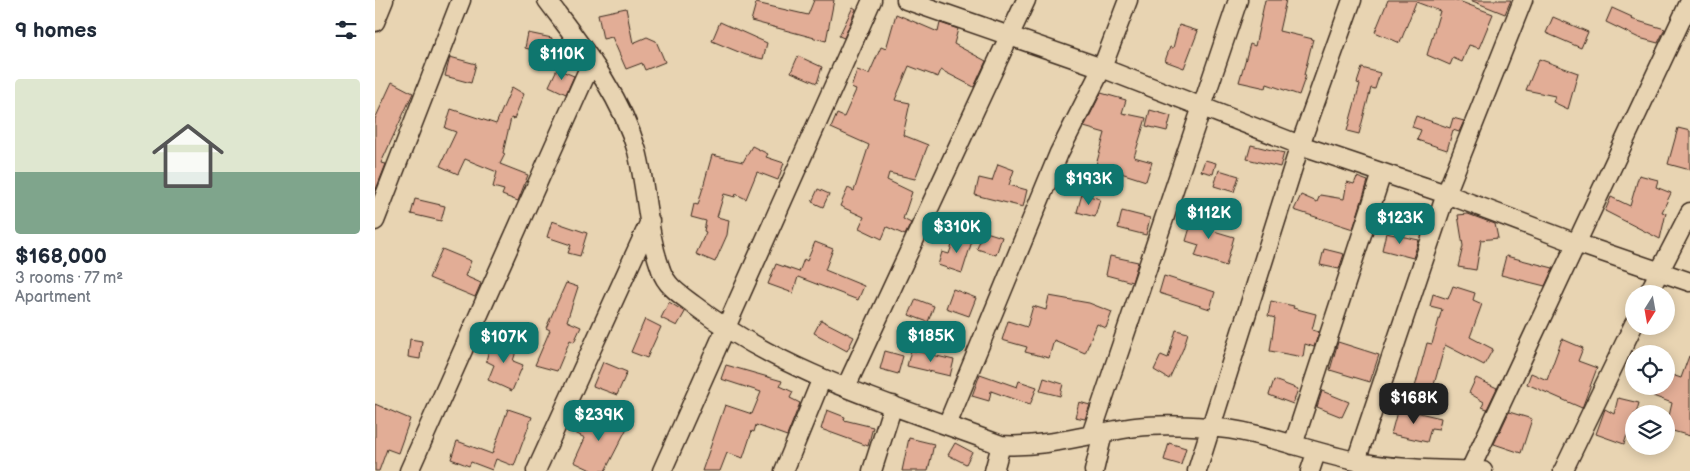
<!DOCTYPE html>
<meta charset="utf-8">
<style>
:root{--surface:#fff;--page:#f2f2f3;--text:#1f2937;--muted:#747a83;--accent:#0f766e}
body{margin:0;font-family:"Balsamiq Sans",sans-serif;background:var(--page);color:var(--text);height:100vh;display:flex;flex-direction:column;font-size:19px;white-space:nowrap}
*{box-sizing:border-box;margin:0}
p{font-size:16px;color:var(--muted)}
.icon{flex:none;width:28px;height:28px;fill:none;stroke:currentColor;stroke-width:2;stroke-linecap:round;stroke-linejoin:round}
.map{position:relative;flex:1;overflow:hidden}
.drawer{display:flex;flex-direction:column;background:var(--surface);width:375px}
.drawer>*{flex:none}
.needle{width:32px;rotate:191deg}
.buttons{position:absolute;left:1250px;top:285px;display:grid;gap:10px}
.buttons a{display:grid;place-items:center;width:50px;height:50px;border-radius:50%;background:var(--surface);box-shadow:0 2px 12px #0003;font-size:25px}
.price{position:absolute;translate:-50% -42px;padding:0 11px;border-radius:10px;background:var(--accent);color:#fff;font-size:16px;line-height:32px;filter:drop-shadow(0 1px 2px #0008)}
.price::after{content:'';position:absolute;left:50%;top:30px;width:15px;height:11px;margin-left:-8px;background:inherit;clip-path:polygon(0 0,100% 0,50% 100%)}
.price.active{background:#222;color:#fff}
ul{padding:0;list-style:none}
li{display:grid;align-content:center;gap:10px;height:265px;padding:0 15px}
li span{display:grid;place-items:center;height:155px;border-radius:5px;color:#555}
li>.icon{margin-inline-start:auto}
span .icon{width:90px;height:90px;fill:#fffc;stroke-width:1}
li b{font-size:21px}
h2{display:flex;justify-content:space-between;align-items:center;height:60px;padding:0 15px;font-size:21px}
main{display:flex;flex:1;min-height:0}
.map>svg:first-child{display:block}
.building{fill:#e2ad96;stroke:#3b2a1e}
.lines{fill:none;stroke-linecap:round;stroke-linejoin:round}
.minor-casing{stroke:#3b2a1e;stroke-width:21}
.minor{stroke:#e8d4b2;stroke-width:18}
</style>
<main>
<section class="drawer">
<h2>9 homes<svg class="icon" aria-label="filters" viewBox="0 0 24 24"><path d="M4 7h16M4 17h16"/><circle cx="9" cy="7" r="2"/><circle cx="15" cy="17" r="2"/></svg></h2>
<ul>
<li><span style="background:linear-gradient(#dfe7d0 60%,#7fa58c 0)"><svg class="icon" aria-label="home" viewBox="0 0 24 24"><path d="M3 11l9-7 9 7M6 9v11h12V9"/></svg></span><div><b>$168,000</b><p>3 rooms · 77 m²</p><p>Apartment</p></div></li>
</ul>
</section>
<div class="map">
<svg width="1315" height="471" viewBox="0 0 1315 471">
<rect width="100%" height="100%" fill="#e8d4b2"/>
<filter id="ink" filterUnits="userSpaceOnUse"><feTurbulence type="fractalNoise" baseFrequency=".02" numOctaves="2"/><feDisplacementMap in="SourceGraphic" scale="10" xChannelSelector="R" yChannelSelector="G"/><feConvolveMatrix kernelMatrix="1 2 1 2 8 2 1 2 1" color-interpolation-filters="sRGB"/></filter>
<g filter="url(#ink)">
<!-- building -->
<path class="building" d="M439,0H459L451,41L376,21L381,3L433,15Z
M890,0H911L904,31L938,39L929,75H931L924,95L892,84L891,88L864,82L875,44L880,46Z
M1013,0H1081L1118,14L1104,48L1094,45L1087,62L1078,58L1075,65L1052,55L1065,11L1041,2L1025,43L1000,32Z
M1095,0H1136L1130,14Z
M478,7L481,9L469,38L464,36Z
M251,8L258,43L272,37L281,41L290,62L270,70L267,63L251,69L237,37L228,39L223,14Z
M1237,8L1257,17L1256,19L1290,29L1283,43L1264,38L1231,22Z
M521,14L563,32L565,23L583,29L579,44L611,61L599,87L566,70L563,77L534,66L520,100L535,103L528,135L553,145L540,179L514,173L512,180L537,192L528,219L536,223L530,235L512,227L507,239L484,228L489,217L465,206L473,188L479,191L494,145L456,128L462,114L469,117L481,90L476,88L482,70L494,74L506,47L511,49Z
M1178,17L1213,32L1206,48L1171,33Z
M345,22L392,43L388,59L371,55L337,41Z
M804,25L823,31L809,68L790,61L795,47L798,48Z
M153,33L177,38L173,54L150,48Z
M423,56L447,67L442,83L416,72Z
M75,57L101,64L96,83L70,76Z
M1164,59L1203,73L1193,109L1178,102L1180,96L1151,90Z
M987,68L1005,73L1000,89L996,88L984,134L972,131L985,84L982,83Z
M182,69L199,76L191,94L174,86Z
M17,82L38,93L6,163L11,164L0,192V119Z
M137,87L149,94L139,119L136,118L128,153L130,154L125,164L153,175L143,201L127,195L129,190L118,187L122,172L90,159L83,174L65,166L81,132L70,128L76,109L121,124Z
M726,93L751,100L747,113L771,118L759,157L777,162L771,181L721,165L730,133L709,127Z
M775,110L796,116L792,131L771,126Z
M1041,116L1075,128L1078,118L1089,121L1084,132L1078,130L1072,150L1042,140L1046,130L1037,127Z
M1303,128L1315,131V170L1293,164Z
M876,145L909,153L905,167L872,159Z
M377,146L393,154L391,157L409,163L403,180L382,172L371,199L361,194L360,197L349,194L342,217L354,220L352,235L340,262L321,254L331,232L329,231L331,221L316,217L319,204L323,205L337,155L368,162Z
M830,160L841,163L838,174L826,171Z
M623,164L639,170L634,185L652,190L648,207L600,195L604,178L617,181Z
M844,170L864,176L859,192L839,186Z
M1264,175L1283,180L1281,187L1296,193L1287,212L1291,213L1285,239L1230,211L1236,197L1255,206Z
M982,177L993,181L978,229L919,210L926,195L942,202L945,195L969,199L972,182L979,184Z
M443,189L454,194L448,207L437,202Z
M707,194L725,199L720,217L702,212Z
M40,199L70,206L66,221L36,214Z
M821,207L834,212L829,228L859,237L851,266L820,256L824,245L811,241Z
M747,211L775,218L771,235L743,228Z
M1093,214L1120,224L1123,238L1106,240L1101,270L1083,267L1088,246L1083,215Z
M177,221L212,233L205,256L193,253L196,245L172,237Z
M608,231L627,237L621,255L602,249Z
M581,233L598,238L587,273L563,265L567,252L574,254Z
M1011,233L1044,240L1038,258L1007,250Z
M440,242L458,249L450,270L489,286L483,300L423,277L418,293L393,284L401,264L424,272L429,259L432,261Z
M67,249L96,261L90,276L106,283L100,297L54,278Z
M949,249L969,254L964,269L945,265Z
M735,256L763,262L757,282L731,275Z
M1131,256L1178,268L1170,286L1126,275Z
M789,276L840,292L835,309L784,293Z
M191,283L203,287L192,321L206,327L199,342L195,340L182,371L160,365L175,330L171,328Z
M1078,286L1100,293L1098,300L1107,304L1095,337L1118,349L1109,365L1070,345L1057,392L1040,387L1052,343L1057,344L1067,309L1055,306L1058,294L1073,299Z
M578,289L601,298L594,316L571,308Z
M674,296L714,303L737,312L731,328L722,324L710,353L679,340L674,358L650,352L652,347L627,340L633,321L652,327L658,306L671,310Z
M541,299L559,306L553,322L534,315Z
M896,301L919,306L918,308L941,314L937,330L944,332L939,347L930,344L928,357L895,351L900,318L893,316Z
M294,302L310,312L302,326L286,318Z
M270,319L286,327L272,358L256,352Z
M446,320L479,337L472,351L439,333Z
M801,330L813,333L808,349L794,379L779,370L786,355L793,358Z
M117,338L143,345L138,361L148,365L137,391L113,380L119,365L111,361Z
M35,339L47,341L45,359L33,357Z
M1187,339L1208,348L1203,361L1222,368L1207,408L1152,384L1156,373L1172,380Z
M963,342L1004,355L995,382L955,370Z
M536,350L579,360L575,376L532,366Z
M510,351L528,356L523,374L505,369Z
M1314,356H1315V436L1291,429L1297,403L1278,396L1281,386H1291V373L1306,378Z
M228,362L252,372L242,395L218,386Z
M351,365L407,381L405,386L418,392L415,398L425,403L412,436L381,425L379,432L377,431L368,458L352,453L345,471H327L350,405L377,414L386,392L346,379Z
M605,374L642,387L644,381L662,387L655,405L616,391L614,401L597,396Z
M669,378L688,384L685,396L665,391Z
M1101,378L1122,388L1112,409L1107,407L1109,402L1094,393Z
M899,380L923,389L918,404L894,395Z
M947,391L974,402L967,417L942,407Z
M1243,398L1264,403L1261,414H1259V437L1252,435L1249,444L1221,434L1230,409L1239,414Z
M704,402L715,405L710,419L700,417Z
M0,404L35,419L23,453L12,449L4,471H0Z
M1023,408L1066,418L1064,429L1056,428L1052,442L1016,434Z
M133,409L157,417L139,466L121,459L117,470L96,462L94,466L76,459L82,441L117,454Z
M452,410L470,417L469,420L498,427L493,446L446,429Z
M225,411L253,426L230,471H218L199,462L210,438L198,432L204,420L216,427Z
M1134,412L1157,419L1146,453L1119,444Z
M534,438L559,444L553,471H527Z
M580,443L597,452L591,464L573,455Z
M794,443L811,448L806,465L789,460Z"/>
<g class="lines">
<defs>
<path id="minor" d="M172,0C207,47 245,93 262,151C272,190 272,232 286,270C291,286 306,295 319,305C407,374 522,406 626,445C672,448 716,433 761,427C785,424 809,425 833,427C883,430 931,451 980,461C1023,470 1064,469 1108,471
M531,0L727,68L925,145L1071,194L1201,243L1315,282
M0,22L9,0
M0,221L86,0
M1273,294L1315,212
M471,387L651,0
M572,425L684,153L727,68L753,0
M716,435L863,0
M918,445L1007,173
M981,461L1071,194L1148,0
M1095,470L1315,1
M34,471L217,61
M161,471L275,221
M287,471L497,0
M409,471L447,378
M497,471L518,405
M619,471L626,445
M719,471L728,433
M822,471L925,145L977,0
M935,471L941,453
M1188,471L1259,324"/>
</defs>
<!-- minor casing -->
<use href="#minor" class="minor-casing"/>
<!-- minor -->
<use href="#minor" class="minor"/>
</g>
</g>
</svg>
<div class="buttons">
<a><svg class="needle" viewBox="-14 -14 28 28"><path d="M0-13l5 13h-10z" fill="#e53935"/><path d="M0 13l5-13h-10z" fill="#747a83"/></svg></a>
<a><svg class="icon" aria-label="locate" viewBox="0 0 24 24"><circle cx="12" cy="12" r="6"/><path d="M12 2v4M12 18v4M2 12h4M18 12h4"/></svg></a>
<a><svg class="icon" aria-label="layers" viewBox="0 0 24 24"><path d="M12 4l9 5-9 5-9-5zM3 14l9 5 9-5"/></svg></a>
</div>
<b class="price" style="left:187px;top:81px">$110K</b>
<b class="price" style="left:714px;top:206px">$193K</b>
<b class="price" style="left:834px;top:240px">$112K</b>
<b class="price" style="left:1025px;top:245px">$123K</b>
<b class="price" style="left:582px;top:254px">$310K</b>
<b class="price" style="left:556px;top:363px">$185K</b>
<b class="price" style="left:129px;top:364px">$107K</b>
<b class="price active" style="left:1039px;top:425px">$168K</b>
<b class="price" style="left:224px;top:442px">$239K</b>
</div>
</main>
